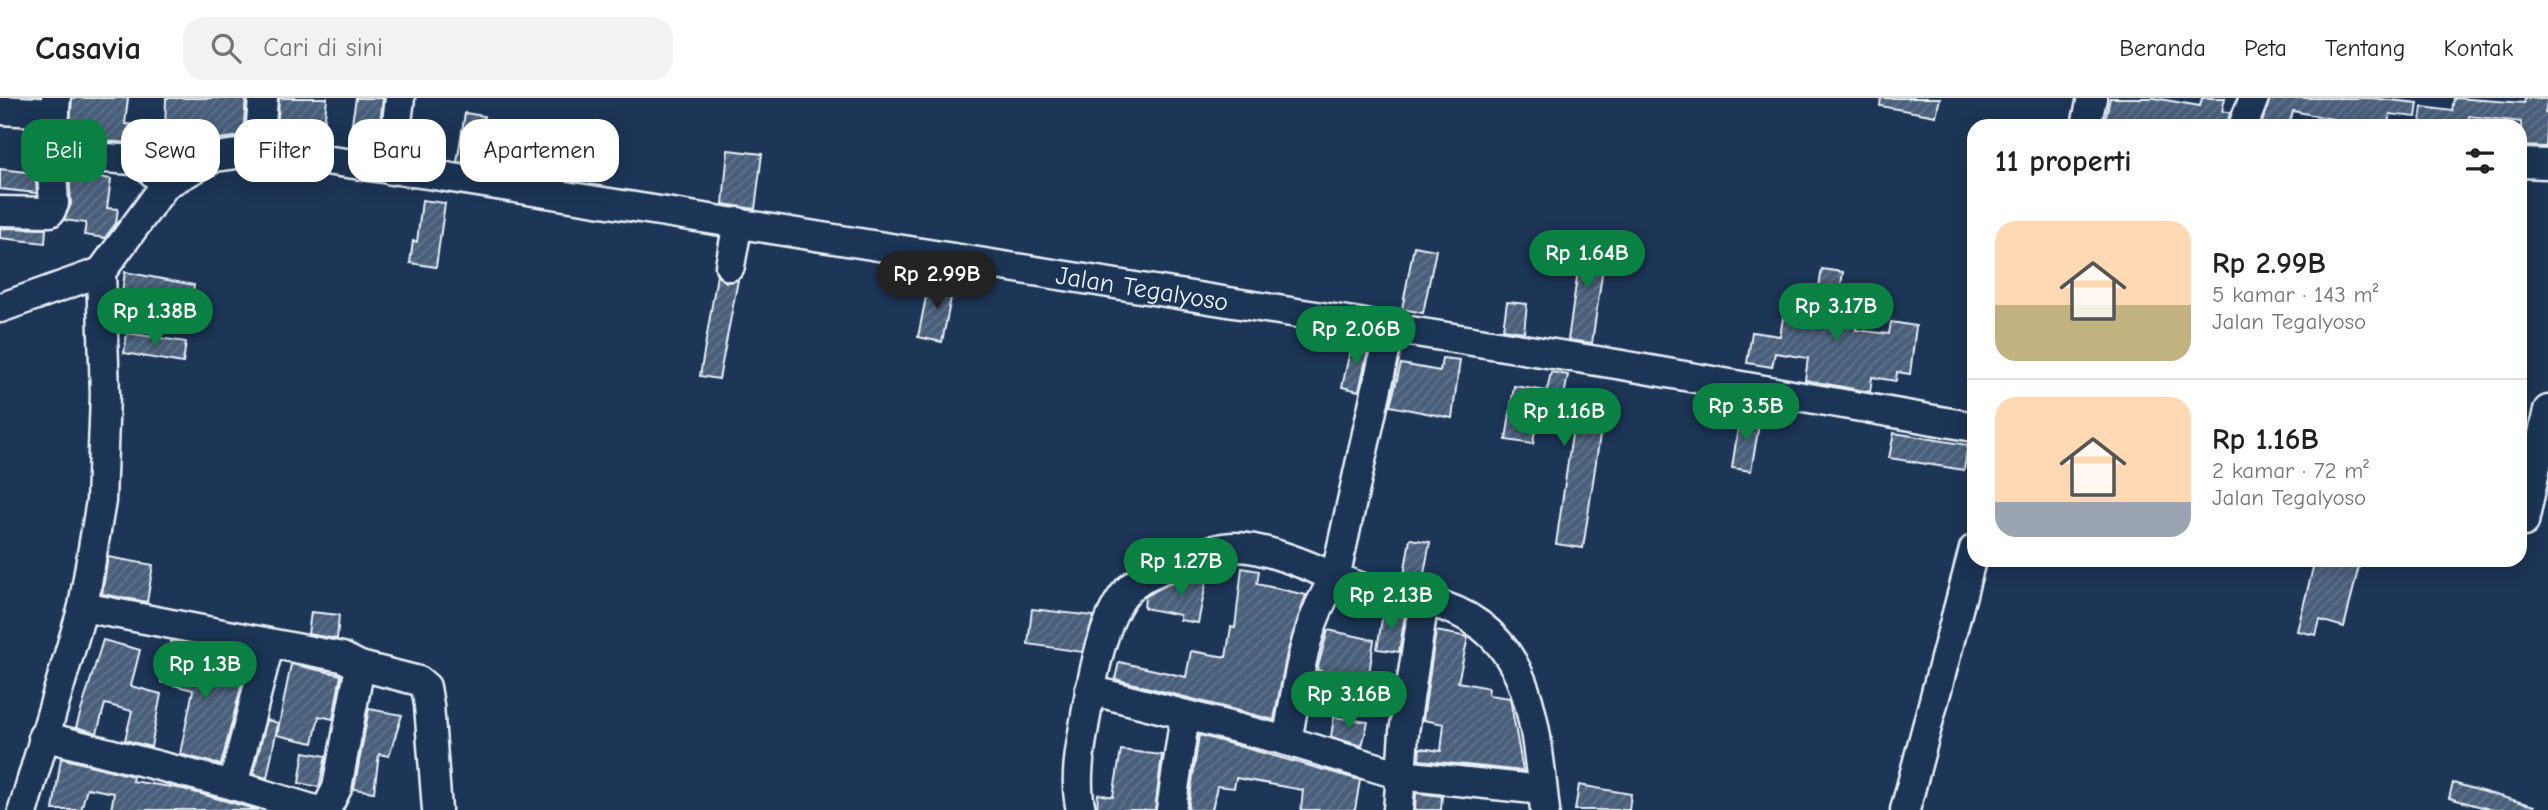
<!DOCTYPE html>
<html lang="id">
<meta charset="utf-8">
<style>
:root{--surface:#fff;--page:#f2f2f2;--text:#202124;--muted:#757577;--line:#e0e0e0;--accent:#0b8043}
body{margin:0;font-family:"Comic Neue",sans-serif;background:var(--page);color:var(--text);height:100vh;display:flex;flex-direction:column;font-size:26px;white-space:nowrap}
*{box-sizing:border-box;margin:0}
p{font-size:23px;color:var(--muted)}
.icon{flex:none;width:38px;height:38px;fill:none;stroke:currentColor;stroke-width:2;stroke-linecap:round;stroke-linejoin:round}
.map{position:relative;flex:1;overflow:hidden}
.side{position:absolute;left:1967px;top:21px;width:560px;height:448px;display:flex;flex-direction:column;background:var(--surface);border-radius:21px;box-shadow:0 4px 18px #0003}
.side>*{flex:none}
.guide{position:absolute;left:21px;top:21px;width:665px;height:63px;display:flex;gap:14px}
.price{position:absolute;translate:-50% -60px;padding:0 16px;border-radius:24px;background:var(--accent);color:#fff;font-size:23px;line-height:46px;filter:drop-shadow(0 2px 4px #0008)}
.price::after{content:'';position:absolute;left:50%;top:42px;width:21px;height:16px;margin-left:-10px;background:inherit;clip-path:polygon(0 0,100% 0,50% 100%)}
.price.current{background:#222;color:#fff}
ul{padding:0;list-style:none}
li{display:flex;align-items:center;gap:21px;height:175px;padding:0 28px}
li+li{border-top:2px solid var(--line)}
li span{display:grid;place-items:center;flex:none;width:196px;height:140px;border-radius:21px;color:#555}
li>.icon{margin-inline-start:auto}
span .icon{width:84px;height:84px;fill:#fffc;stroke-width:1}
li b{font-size:30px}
h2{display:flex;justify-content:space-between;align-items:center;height:84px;padding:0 28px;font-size:30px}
.tag{padding:0 24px;border-radius:21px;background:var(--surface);box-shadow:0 4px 18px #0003;font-size:24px;line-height:63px}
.tag.current{background:var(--accent);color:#fff}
header{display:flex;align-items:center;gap:42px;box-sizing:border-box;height:98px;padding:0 35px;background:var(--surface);border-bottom:2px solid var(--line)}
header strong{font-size:33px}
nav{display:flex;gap:38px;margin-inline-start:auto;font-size:24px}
.search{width:490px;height:63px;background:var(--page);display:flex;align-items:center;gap:18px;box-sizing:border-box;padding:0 24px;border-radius:21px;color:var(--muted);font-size:26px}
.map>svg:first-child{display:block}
.building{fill:url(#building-hatch);stroke:#e8f1f8;stroke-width:2}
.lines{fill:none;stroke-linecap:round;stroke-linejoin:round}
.minor-casing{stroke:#e8f1f8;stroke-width:33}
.minor{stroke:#1d3557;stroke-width:28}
.labels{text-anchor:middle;stroke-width:5;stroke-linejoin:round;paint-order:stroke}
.street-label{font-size:26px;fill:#e8f1f8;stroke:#1d3557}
</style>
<header>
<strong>Casavia</strong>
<div class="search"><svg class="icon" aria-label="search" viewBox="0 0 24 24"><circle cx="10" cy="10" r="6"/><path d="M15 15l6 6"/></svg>Cari di sini</div>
<nav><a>Beranda</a><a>Peta</a><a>Tentang</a><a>Kontak</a></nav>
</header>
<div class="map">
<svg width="2548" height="712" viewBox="0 0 2548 712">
<defs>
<pattern id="building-hatch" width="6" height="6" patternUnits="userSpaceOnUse" patternTransform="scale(1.75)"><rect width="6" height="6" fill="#495e7a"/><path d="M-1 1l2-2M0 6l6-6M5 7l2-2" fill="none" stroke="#63768e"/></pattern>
</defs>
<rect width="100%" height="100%" fill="#1d3557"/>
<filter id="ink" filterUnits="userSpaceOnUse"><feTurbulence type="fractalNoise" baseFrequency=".0143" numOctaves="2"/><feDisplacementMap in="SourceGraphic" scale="14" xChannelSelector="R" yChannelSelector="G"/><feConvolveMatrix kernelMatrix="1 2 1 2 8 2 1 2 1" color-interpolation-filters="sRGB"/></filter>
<g filter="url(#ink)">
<!-- building -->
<path class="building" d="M72,0H128L125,26L135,27L133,45L69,41Z
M166,0H246L243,38L218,41L189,54L176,53L177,38L165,36Z
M279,0H327L322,45L277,39Z
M356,0H383L378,42L350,37Z
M1881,0H1940L1936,18L1880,8Z
M2110,0H2154L2200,8L2202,0H2225L2222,13L2230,15L2227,28H2104Z
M2270,0H2371L2418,5L2416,19L2390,16L2388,28H2332L2333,21L2293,13L2289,28H2261Z
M2454,0L2524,5L2525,0H2548L2545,15L2548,16L2546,49L2520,48L2521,24L2469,18L2467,28H2420L2422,9L2452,13Z
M465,15L484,18L476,67L457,64Z
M728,52L762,56L755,111L723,106Z
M0,71L35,75L37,95L0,91Z
M69,74L111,81L107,110L118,111L116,125L105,140L84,137L86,125L64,122L71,106Z
M422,102L445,105L436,169L410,165L413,143L417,144Z
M0,130L46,131L45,145L0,140Z
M1583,138L1607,142L1592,245L1568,242Z
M1414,148L1436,152L1423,215L1402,211Z
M1822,171L1843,174L1837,211L1859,213L1856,232L1889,236L1891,224L1916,228L1910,276L1897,274L1896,283L1872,279L1870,294L1805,282L1808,260L1775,255L1772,269L1747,265L1752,234L1780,238L1785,208L1815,212Z
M125,174L194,187L190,217L175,214L176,209L121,201Z
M717,177L726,184L738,182L719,281L700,278Z
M942,178L955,181L942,244L918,239L928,189L939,191Z
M1507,204L1527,206L1524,234L1503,231Z
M127,235L186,244L183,265L124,255Z
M1352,244L1369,248L1359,293L1342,289Z
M1442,260L1460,262L1452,320L1390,308L1401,266L1440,273Z
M1551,274L1568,277L1564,298L1605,304L1583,450L1556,446L1575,316L1538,310L1533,346L1506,342L1514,288L1547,293Z
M1740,317L1760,321L1751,373L1732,370Z
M1894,335L1968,347L1964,372L1889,360Z
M1410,441L1430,444L1422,486L1403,483Z
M108,459L153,467L147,504L102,496Z
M2315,462L2360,464L2344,529L2320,522L2316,537L2297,533Z
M1242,470L1259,473L1257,486L1306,497L1287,555L1274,622L1115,581L1119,564L1186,579L1191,553L1226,559L1231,529L1235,530Z
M1209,471L1198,525L1180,522V517L1144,510L1145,499L1157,492L1177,482L1187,484L1189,478Z
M1032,511L1094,518L1082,554L1028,546Z
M311,514L339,517L337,541L308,536Z
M1383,515L1405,517L1399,554L1377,551Z
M1328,532L1374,542L1368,583L1317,572Z
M1436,533L1468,539L1458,584L1489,590L1488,597L1510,600L1523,673L1419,662L1420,650L1441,653L1444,626L1423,622Z
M103,542L140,552L131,588L161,596L151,649L125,642L132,613L105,606L97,635L76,629Z
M171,544L200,551L196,565L233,574L237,556L249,558L221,667L180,656L193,592L161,584Z
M291,566L341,577L333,621L319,618L313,645L277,637Z
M369,611L402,617L389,658L379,656L374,694L354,691Z
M1334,619L1368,624L1362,648L1331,639Z
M267,622L278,625L267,680L253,676Z
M1199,637L1360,682L1355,712H1301L1303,692L1236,680L1234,690L1217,688L1212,712H1188Z
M1121,652L1162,657L1155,712H1097L1098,696L1113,699Z
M304,654L326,658L319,689L299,685Z
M61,660L133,678L132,683L183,691L258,712H111L114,695L87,690L81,712H53Z
M2453,685L2534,708L2533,712H2493L2449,700Z
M1579,687L1631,696L1629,712H1575Z
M1416,695L1442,698L1441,712H1415Z"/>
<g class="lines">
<defs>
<g id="minor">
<path d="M0,12L55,15"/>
<path d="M2086,28L2092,0"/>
<path d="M2243,28L2254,0"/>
<path d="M259,53L263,0"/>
<path d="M51,56L56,0"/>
<path d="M2520,65L2548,66"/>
<path d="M391,72L400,0"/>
<path d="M0,113L50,114L54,106L51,56L133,62L147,69L166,86"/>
<path d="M730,168L738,124"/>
<path d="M0,210L101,174"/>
<path d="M1390,231L1335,480C1348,484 1361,490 1375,494C1397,500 1421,501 1443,508C1534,539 1535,630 1545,712"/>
<path d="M2524,424L2548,312"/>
<path d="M83,509L342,559L360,568L419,583L426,589L429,607L437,712"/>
<path d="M1090,592L1287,643"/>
<path d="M43,638L233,687L315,712"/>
<path d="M233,687L269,547"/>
<path id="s1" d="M23,712L83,509L101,403L105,297L101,174L166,86L215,59L259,53L434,77L1616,266L1974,329"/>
<path d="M326,712L337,690L360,568"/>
<path d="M1081,712C1073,680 1082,643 1087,611C1093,577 1104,516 1129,491C1147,474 1207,450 1233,449C1261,448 1309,467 1335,480C1302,528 1298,588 1287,643L1401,677L1404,634L1424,503"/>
<path d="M1171,712L1185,617"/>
<path d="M1398,712L1401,677L1542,692"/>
<path d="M1905,712L1974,451"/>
</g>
</defs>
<!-- minor casing -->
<use href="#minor" class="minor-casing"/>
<!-- minor -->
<use href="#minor" class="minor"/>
</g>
</g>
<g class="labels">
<!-- street labels -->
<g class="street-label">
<text dy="9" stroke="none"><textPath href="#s1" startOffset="1652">Jalan Tegalyoso</textPath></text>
</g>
</g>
</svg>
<b class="price" style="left:1587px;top:192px">Rp 1.64B</b>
<b class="price current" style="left:937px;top:213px">Rp 2.99B</b>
<b class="price" style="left:1836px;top:245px">Rp 3.17B</b>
<b class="price" style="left:155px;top:250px">Rp 1.38B</b>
<b class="price" style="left:1356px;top:268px">Rp 2.06B</b>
<b class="price" style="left:1746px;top:345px">Rp 3.5B</b>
<b class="price" style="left:1564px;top:350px">Rp 1.16B</b>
<b class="price" style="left:1181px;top:500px">Rp 1.27B</b>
<b class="price" style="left:1391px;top:534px">Rp 2.13B</b>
<b class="price" style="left:205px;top:603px">Rp 1.3B</b>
<b class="price" style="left:1349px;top:633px">Rp 3.16B</b>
<div class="guide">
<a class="tag current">Beli</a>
<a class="tag">Sewa</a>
<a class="tag">Filter</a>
<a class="tag">Baru</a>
<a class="tag">Apartemen</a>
</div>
<section class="side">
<h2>11 properti<svg class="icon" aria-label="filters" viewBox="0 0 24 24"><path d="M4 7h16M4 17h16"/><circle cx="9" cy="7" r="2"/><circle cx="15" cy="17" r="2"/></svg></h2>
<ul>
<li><span style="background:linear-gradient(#ffd9b3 60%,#c2b280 0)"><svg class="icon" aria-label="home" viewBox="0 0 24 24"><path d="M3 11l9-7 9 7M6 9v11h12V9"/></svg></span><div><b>Rp 2.99B</b><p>5 kamar · 143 m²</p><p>Jalan Tegalyoso</p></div></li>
<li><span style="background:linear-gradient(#ffd9b3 75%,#9aa5b1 0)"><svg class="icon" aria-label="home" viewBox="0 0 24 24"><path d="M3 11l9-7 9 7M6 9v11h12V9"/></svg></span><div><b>Rp 1.16B</b><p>2 kamar · 72 m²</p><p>Jalan Tegalyoso</p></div></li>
</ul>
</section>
</div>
